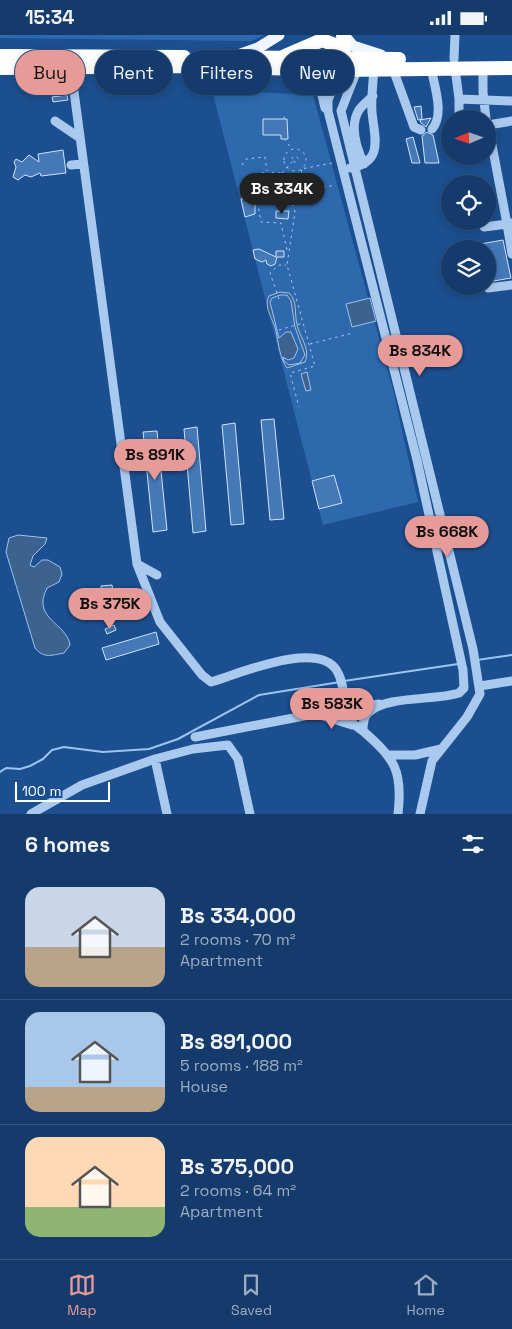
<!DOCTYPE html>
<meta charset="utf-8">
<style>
:root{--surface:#143b6b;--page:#1d4271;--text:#f1f3f6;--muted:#9dadc1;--line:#33557e;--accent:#e69b98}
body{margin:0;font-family:"Space Grotesk",sans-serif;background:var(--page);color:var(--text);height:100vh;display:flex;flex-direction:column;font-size:19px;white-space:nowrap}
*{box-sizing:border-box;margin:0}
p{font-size:16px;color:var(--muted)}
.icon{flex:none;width:28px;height:28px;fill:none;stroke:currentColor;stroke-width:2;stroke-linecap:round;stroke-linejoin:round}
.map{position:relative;height:779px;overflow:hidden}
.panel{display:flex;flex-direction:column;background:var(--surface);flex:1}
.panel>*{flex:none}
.hud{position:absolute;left:15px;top:15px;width:482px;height:45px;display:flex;gap:10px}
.needle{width:32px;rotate:268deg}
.tools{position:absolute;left:441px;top:75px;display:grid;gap:10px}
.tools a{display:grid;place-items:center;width:55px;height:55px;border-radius:50%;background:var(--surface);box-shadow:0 2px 8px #0003,0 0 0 1px var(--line);font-size:25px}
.scale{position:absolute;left:15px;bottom:12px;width:95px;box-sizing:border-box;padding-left:5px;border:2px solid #fff;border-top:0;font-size:14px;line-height:18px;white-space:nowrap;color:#fff;-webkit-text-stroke:4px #1b4f8f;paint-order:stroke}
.price{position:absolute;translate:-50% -42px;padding:0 11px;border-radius:18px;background:var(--accent);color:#111;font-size:16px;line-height:32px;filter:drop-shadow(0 1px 2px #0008)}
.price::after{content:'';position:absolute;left:50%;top:30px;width:15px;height:11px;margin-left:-8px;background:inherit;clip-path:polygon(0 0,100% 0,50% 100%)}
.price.selected{background:#222;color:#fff}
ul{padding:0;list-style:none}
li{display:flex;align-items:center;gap:15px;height:125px;padding:0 25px}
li+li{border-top:1px solid var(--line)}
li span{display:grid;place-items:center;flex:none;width:140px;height:100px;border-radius:15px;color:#555}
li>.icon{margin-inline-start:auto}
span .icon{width:60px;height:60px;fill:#fffc;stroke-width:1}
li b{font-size:21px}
h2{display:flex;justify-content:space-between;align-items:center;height:60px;padding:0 25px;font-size:21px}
.pill{padding:0 18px;border-radius:22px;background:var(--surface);box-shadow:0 2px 8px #0003,0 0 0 1px var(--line);font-size:18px;line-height:45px}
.pill.selected{background:var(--accent);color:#111}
.status{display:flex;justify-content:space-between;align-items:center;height:35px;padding:0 25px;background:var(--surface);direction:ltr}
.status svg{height:14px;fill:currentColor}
.tab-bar{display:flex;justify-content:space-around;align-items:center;height:70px;border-top:1px solid var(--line);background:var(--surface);font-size:14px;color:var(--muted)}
.tab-bar a{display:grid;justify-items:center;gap:2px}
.tab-bar .selected{color:var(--accent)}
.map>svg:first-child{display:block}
.green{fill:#2e69ad}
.water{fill:#3c6290;stroke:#9cc4f0;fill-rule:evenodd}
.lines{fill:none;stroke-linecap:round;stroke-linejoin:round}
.stream{stroke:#9cc4f0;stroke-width:2}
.building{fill:#4478b7;stroke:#cfe3fa}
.path{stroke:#a9c9ee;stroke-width:1;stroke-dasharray:2.5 4;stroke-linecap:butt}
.minor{stroke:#a9c9ee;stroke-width:9}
.major{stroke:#f0f6ff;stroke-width:11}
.highway{stroke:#fff;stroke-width:14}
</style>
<div class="status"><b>15:34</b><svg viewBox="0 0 49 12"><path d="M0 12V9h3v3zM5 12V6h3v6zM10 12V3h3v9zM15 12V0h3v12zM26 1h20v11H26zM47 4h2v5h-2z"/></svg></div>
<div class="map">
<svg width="512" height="779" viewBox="0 0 512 779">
<rect width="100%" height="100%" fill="#1b4f8f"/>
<!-- green -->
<path class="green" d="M0,0H264L252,6L0,3Z
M212,55L313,60L393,355L418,467L323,490Z"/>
<!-- water -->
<path class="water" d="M280,257L289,258C298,267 294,278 297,289C299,302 311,313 305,327L287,333C279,321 279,310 276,296C274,285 263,273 269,261ZM280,260H287L291,266L295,292L305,320L300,328L289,330L284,326L283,322L288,325L294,323L298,314L291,297H286L279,303L270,267L272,263Z
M370,263L376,286L352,292L346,269Z
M307,337L311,355L306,356L301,339Z
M18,500L47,503L45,509L33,521L30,530L34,532L42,525H48L60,532L62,539L59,547L47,553C31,584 67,588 70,610L64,618C52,620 44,624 35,613L6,517L9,503Z"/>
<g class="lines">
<!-- stream -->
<path class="stream" d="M477,625L512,620
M344,646L458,629
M0,737L6,733L20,734L30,731L43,724L52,715L64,712L103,717L149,714L178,704L259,660L340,647"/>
</g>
<!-- building -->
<path class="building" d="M67,60L68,65L53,67L52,62Z
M421,71L422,84L418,85L414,72Z
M431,83L426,92L421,88L420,85Z
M263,84H287L288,104H281V100H263Z
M427,97L433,100L439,128H425L422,101Z
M413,102L420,128H412L406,104Z
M63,115L66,138L41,141L40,138L31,142L25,140L18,145L13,142L16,132L14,127L16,124L22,127L29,120L39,127L38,119Z
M251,162L255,166V179L245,182L241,164Z
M276,176H289L288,184L276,183Z
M503,205L511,243L488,247V214H481L480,209Z
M259,214L276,222V216H284V222H277L275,229L271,231L267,229L266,225L262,227L255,224L253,215Z
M274,384L284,484L270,485L261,385Z
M235,388L244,489L231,490L222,390Z
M197,392L206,496L193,498L184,394Z
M157,396L167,495L153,497L143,397Z
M334,440L342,468L319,474L312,446Z
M112,550L114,564L123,562L124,569L85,575L83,562L102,559L101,551Z
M114,590L116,595L107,599L105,594Z
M156,597L159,609L106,625L102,613Z"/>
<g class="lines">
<!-- path -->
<path class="path" d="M284,84V79
M284,104L292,114
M284 125a11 11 0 1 1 22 0a11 11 0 1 1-22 0Z
M292 124a3 3 0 1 1 6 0a3 3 0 1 1-6 0Z
M332,128L301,134L306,156L335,150
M242,130L246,124L265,122L267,136
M265 148a11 11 0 1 1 22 0a11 11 0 1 1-22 0Z
M282,138L292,127
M269,140L267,137L253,140L261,187L281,188L287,215
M287,150L295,177L287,230L315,331L290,338L299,372
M279,264L270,238L279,230H286
M279,295L303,288
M310,309L353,298"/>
<!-- minor -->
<path class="minor" d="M454,24L455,0
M431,33C434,50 445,80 432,94
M455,33L459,64V84
M483,33V57L486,84
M71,34L137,529L160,587L202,640L211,647C238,639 319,604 337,636C345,649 344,670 348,685L363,696
M393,34L414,92L421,95
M318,35L320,53
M340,35L328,65V76L417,425L463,635L464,653L459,658C435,666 386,660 368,678C363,682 363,690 363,696C395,724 403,736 398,779
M357,35L341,76L473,614L480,659L467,682L432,726L420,779
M321,56L325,73
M459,64L512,66
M55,86L80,103
M488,90L512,86
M364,129C357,114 349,91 359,75C362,70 369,65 373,61
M71,130L83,129
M350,133C385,127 374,101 372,77C371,63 373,48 374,34
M511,188L507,189L512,219
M484,192L507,189L488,89
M488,253L512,250
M137,529L157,540
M480,651L512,646
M320,680L352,690
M195,702L345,673L379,669
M388,720H415L441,714
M155,724L167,779
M31,779L82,750L155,724L193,714L228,710L238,724L250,779"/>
<!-- major -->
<path class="major" d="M344,0L353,11L381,20
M238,20L258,13L279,0"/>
<!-- highway -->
<path class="highway" d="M0,21L184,22
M285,21L322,5L335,10L340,23
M210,22L399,24
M333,28C345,22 345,12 343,0
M0,33L193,31L340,35L512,33"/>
</g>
</svg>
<div class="tools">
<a><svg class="needle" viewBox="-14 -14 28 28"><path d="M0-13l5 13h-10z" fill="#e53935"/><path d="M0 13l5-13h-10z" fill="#9dadc1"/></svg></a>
<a><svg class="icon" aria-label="locate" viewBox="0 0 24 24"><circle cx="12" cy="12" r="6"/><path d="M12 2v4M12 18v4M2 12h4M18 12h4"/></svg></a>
<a><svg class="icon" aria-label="layers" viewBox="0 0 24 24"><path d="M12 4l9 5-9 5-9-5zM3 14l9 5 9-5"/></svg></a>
</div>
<div class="scale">100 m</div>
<b class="price selected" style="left:282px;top:180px">Bs 334K</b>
<b class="price" style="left:420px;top:342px">Bs 834K</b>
<b class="price" style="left:155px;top:446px">Bs 891K</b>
<b class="price" style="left:447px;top:523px">Bs 668K</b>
<b class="price" style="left:110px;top:595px">Bs 375K</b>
<b class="price" style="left:332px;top:695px">Bs 583K</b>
<div class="hud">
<a class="pill selected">Buy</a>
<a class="pill">Rent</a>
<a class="pill">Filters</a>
<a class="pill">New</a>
</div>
</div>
<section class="panel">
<h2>6 homes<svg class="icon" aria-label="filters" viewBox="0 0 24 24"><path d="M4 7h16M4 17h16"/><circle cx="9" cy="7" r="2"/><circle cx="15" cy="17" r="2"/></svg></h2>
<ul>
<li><span style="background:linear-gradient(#c9d6e8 60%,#b9a48a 0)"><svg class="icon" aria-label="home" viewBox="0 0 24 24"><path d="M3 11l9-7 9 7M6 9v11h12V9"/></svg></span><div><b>Bs 334,000</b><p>2 rooms · 70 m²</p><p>Apartment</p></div></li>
<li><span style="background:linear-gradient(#a9c7e8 75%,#b9a48a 0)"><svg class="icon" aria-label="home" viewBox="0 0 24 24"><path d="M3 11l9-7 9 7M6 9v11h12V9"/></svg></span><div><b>Bs 891,000</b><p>5 rooms · 188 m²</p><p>House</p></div></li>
<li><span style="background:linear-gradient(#ffd9b3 70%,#8fb573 0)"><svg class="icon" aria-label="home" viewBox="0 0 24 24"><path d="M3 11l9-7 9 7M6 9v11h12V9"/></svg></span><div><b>Bs 375,000</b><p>2 rooms · 64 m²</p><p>Apartment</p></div></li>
</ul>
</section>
<nav class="tab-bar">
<a class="selected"><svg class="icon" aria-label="map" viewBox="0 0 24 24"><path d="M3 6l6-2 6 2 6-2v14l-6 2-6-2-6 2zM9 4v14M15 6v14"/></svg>Map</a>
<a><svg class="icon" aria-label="saved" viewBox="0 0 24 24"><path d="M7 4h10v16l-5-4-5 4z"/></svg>Saved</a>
<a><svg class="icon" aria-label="home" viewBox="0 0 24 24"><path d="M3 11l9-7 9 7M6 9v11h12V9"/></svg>Home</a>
</nav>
